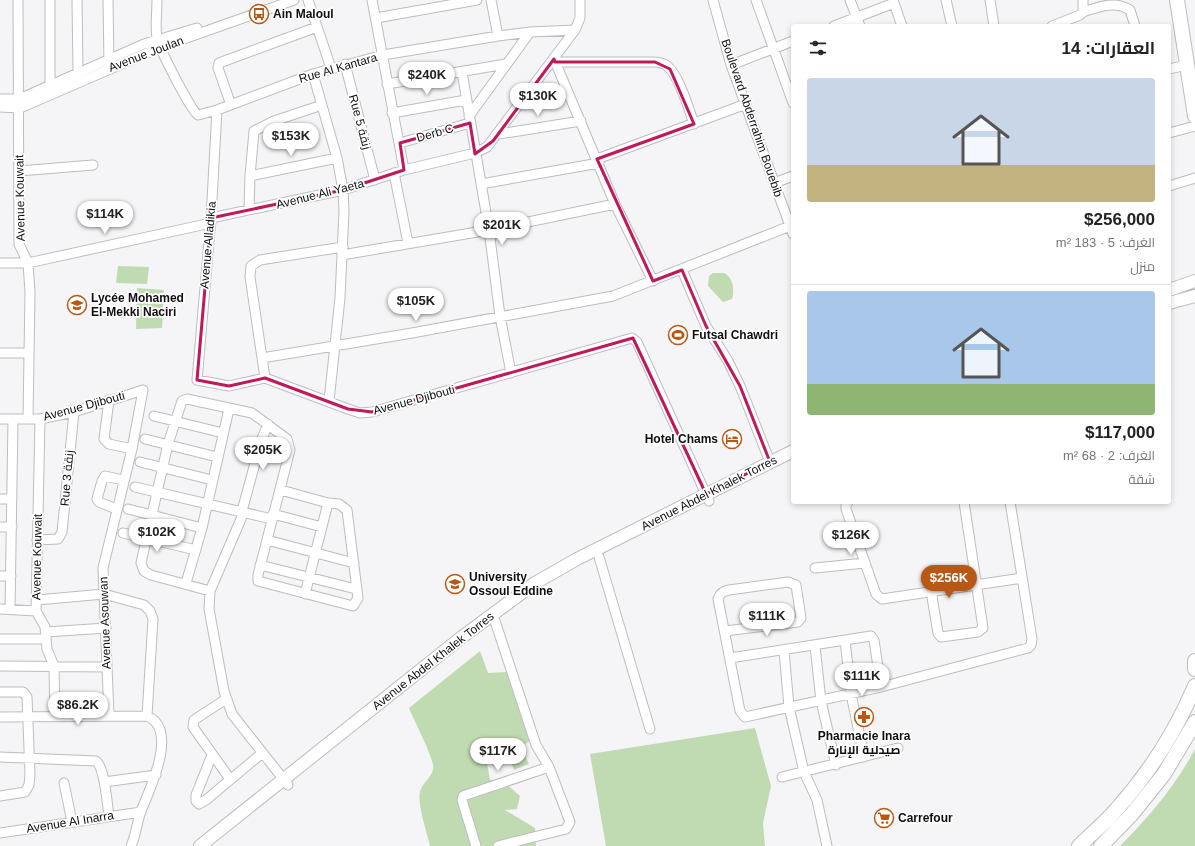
<!DOCTYPE html>
<html lang="ar">
<meta charset="utf-8">
<style>
:root{--surface:#fff;--page:#f2f2f2;--text:#222;--muted:#767676;--line:#e0e0e0;--accent:#b85814}
body{margin:0;font-family:Helvetica,Cairo,sans-serif;background:var(--page);color:var(--text);direction:rtl;height:100vh;display:flex;flex-direction:column;font-size:15px;white-space:nowrap}
*{box-sizing:border-box;margin:0}
p{font-size:13px;color:var(--muted)}
.icon{flex:none;width:22px;height:22px;fill:none;stroke:currentColor;stroke-width:2;stroke-linecap:round;stroke-linejoin:round}
.map{position:relative;flex:1;overflow:hidden;direction:ltr}
.details{position:absolute;left:791px;top:24px;width:380px;height:480px;display:flex;flex-direction:column;background:var(--surface);border-radius:4px;box-shadow:0 2px 6px #0003;direction:rtl}
.details>*{flex:none}
.price{position:absolute;translate:-50% -34px;padding:0 9px;border-radius:14px;background:#fff;color:#222;font-size:13px;line-height:26px;filter:drop-shadow(0 1px 2px #0008)}
.price::after{content:'';position:absolute;left:50%;top:24px;width:12px;height:9px;margin-left:-6px;background:inherit;clip-path:polygon(0 0,100% 0,50% 100%)}
.price.on{background:var(--accent);color:#fff}
ul{padding:0;list-style:none}
li{display:grid;align-content:center;gap:8px;height:212px;padding:0 16px}
li+li{border-top:1px solid var(--line)}
li span{display:grid;place-items:center;height:124px;border-radius:4px;color:#555}
li>.icon{margin-inline-start:auto}
span .icon{width:72px;height:72px;fill:#fffc;stroke-width:1}
li b{font-size:17px}
h2{display:flex;justify-content:space-between;align-items:center;height:48px;padding:0 16px;font-size:17px}
.map>svg:first-child{display:block}
.green{fill:#c0dab2}
.lines{fill:none;stroke-linecap:round;stroke-linejoin:round}
.minor-casing{stroke:#bdbdbf;stroke-width:11}
.major-casing{stroke:#bdbdbf;stroke-width:14}
.highway-casing{stroke:#bdbdbf;stroke-width:16}
.minor{stroke:#fff;stroke-width:9}
.major{stroke:#fff;stroke-width:12}
.highway{stroke:#fff;stroke-width:14}
.marked{fill:none;stroke:#c2185b;stroke-width:3;stroke-linejoin:round}
.labels{text-anchor:middle;stroke-width:3.5;stroke-linejoin:round;paint-order:stroke}
.poi-label{font-size:12px;font-weight:bold;fill:#0e0e0f;stroke:#fff;text-anchor:start}
.street-label{font-size:12px;fill:#0e0e0f;stroke:#fff}
</style>
<div class="map">
<svg width="1195" height="846" viewBox="0 0 1195 846">
<rect width="100%" height="100%" fill="#f5f5f7"/>
<!-- green -->
<path class="green" d="M118,266L149,267L147,284L116,283Z
M713,273H724C733,277 735,290 732,299L723,302L708,286L709,276Z
M137,288L164,290L162,328L136,329Z
M480,651L488,673L507,672L515,680L533,739L521,747L529,764L514,770L507,750L485,752L490,780L505,783L520,796L517,809L505,810L535,828L536,846H430C427,833 417,803 420,792C422,782 435,776 433,765C430,750 415,723 409,708Z
M755,728L771,786L763,823L765,846H606L590,754Z
M1195,749V846H1120C1149,817 1176,785 1195,749Z"/>
<g class="lines">
<defs>
<path id="minor" d="M18,0L19,244L28,263L30,292L28,418
M77,0L78,71
M108,0L109,65
M157,0C157,12 155,26 157,38C158,46 192,113 198,115L217,110L313,74L383,55L498,36L530,32L575,30
M308,0L331,68
M372,0L404,170
M491,0L498,36
M713,0L731,65L793,234
M756,0L793,103
M850,0L860,26
M893,0L902,26
M946,0L952,26
M990,0L994,26
M1083,12C1098,7 1115,0 1130,10L1135,26
M376,18L477,0
M834,26L894,3
M1052,26L1080,15L1083,12V0
M554,59L615,204L653,281
M555,62H655C657,62 661,63 664,64C678,70 689,110 694,124
M345,64L375,180
M731,65L793,41
M1169,69L1187,65
M462,72L489,230L500,316L511,373
M313,74L337,158L343,190L344,211L340,298L329,401
M50,84V0
M387,84L506,64
M0,99H19L144,44L197,28
M231,105L218,68L219,63L317,27
M0,107L20,108L161,47L294,0
M217,110L211,218L197,380L229,386L265,378L348,409L360,413L372,412L632,338L637,342L709,501
M392,113L466,100
M469,116L530,32
M1169,133L1195,126
M499,134L581,121
M400,143L470,123
M597,159L746,104
M19,171L93,165
M394,173L408,243
M250,176L337,158
M774,183L793,176
M481,184L599,163
M1169,186L1195,178
M249,210L250,176L254,131L274,121L322,105
M211,218L343,190L404,170L475,153L487,147L575,30L580,18V0
M342,255L489,230L615,204
M0,263H28L211,223
M682,270L706,326L728,361L740,386L770,462
M0,353H29
M262,358L412,333L613,296L790,226
M265,378L250,277L251,266L260,260L343,247
M109,400L104,439L109,444L132,449
M154,416L223,433
M0,419H40L74,412L143,390L132,449L103,568L109,716
M40,419L36,611L45,627L47,649L54,666L55,716
M145,439L217,457
M140,462L212,480
M135,487L272,519
M0,499H12
M848,502L846,505V509L876,594L882,599L1022,578
M116,509L99,502L97,499L102,481L105,476L123,480
M128,509L202,528
M242,511L261,441L268,424
M244,512L210,591L209,609L224,691L232,714L288,785
M273,514L322,527
M0,527H12
M123,533L196,550
M37,540L58,539L62,532L74,412
M267,540L354,563
M599,557L650,729
M260,565L356,589
M815,568L865,563
M0,576H11
M186,583L202,528L229,409
M210,591L151,575L144,571L141,563L168,444L182,401L187,399L252,413L287,439L290,450L258,575V581L353,606L358,598L347,510L339,504L328,503L281,490
M931,591L938,633L941,637L978,632L983,628L964,502
M305,594L328,503
M37,600L104,594L144,605L150,611L153,619L147,716
M0,609L36,611
M10,609L13,419
M495,621L536,745L549,767L570,822L566,829L498,846
M725,631L798,622L801,618L796,585L788,582L729,590C723,591 720,593 718,599L740,711L745,717L881,687L1028,648L1031,645L1032,639L1010,502
M46,632L106,628
M0,639H45
M845,640L851,694L864,757
M815,646L821,701L836,765
M784,651L789,707L804,772L817,800L827,846
M730,658L871,636L874,640L881,687
M0,666L107,667
M0,692H23L27,697L30,774L29,785L25,792L0,796
M226,699L194,720L193,727L230,779
M0,717L147,716C179,729 150,789 141,811C137,822 136,835 131,846
M212,755L196,795V801L199,804L206,800L261,754
M0,757L96,761C105,768 107,804 109,816
M782,777L898,748
M104,782L156,775
M64,783L72,822
M0,833L141,812
M476,846L462,800L463,796L549,767"/>
<path id="major" d="M1169,290L1195,281
M1169,303L1195,296
M200,846L462,637L535,583L577,559L793,451"/>
<path id="highway" d="M1177,0L1195,116
M1195,661V669
M1079,846C1091,834 1105,823 1116,810C1149,773 1176,731 1195,686
M1101,846L1132,814L1164,774L1195,722"/>
</defs>
<!-- minor casing -->
<use href="#minor" class="minor-casing"/>
<!-- major casing -->
<use href="#major" class="major-casing"/>
<!-- highway casing -->
<use href="#highway" class="highway-casing"/>
<!-- minor -->
<use href="#minor" class="minor"/>
<!-- major -->
<use href="#major" class="major"/>
<!-- highway -->
<use href="#highway" class="highway"/>
</g>
<!-- marked area -->
<path class="marked" d="M554,59L555,62H655L670,69L694,124L597,159L653,281L682,270L706,326L740,386L770,462L706,494L633,338L372,412L348,409L265,378L229,386L197,380L211,218L343,190L404,170L400,143L470,123L475,154L493,141Z"/>
<!-- icons -->
<defs>
<symbol id="bus-ring" viewBox="-11 -11 22 22"><circle r="9.5" fill="#fff" stroke="#b85814" stroke-width="1.5"/><path d="M-5-6H5V4H4V6H2V4H-2V6H-4V4H-5ZM-3.5-4V0h7V-4ZM-3.5 1.2v1.5H-2V1.2ZM2 1.2v1.5H3.5V1.2Z" fill="#b85814"/></symbol>
<symbol id="school-ring" viewBox="-11 -11 22 22"><circle r="9.5" fill="#fff" stroke="#b85814" stroke-width="1.5"/><path d="M0-5L7-2L0 1L-7-2ZM-4 1L0 2.5L4 1V4Q0 6-4 4Z" fill="#b85814"/></symbol>
<symbol id="stadium-ring" viewBox="-11 -11 22 22"><circle r="9.5" fill="#fff" stroke="#b85814" stroke-width="1.5"/><path d="M0-5a6.5 5 0 1 0 0 10a6.5 5 0 1 0 0-10ZM-3.5-1.8h7v3.6h-7Z" fill="#b85814"/></symbol>
<symbol id="hotel-ring" viewBox="-11 -11 22 22"><circle r="9.5" fill="#fff" stroke="#b85814" stroke-width="1.5"/><path d="M-6-4.5h1.5V1H6V5H4.5V3h-9V5H-6ZM-4 0a1.8 1.8 0 1 1 3.6 0ZM.5 0V-2.5h3Q6-2.5 6 0Z" fill="#b85814"/></symbol>
<symbol id="university-ring" viewBox="-11 -11 22 22"><circle r="9.5" fill="#fff" stroke="#b85814" stroke-width="1.5"/><path d="M0-5L7-2L0 1L-7-2ZM-4 1L0 2.5L4 1V4Q0 6-4 4Z" fill="#b85814"/></symbol>
<symbol id="pharmacy-ring" viewBox="-11 -11 22 22"><circle r="9.5" fill="#fff" stroke="#b85814" stroke-width="1.5"/><path d="M-2-6h4v4h4v4h-4v4h-4v-4h-4v-4h4Z" fill="#b85814"/></symbol>
<symbol id="supermarket-ring" viewBox="-11 -11 22 22"><circle r="9.5" fill="#fff" stroke="#b85814" stroke-width="1.5"/><path d="M-6-5.5h2.5l.6 2H6L4.5 2H-2.5L-4.4-4H-6ZM-1.5 3.2a1.3 1.3 0 1 0 .1 0ZM3 3.2a1.3 1.3 0 1 0 .1 0Z" fill="#b85814"/></symbol>
</defs>
<g fill-rule="evenodd">
<use href="#bus-ring" x="248" y="3" width="22" height="22"/>
<use href="#school-ring" x="66" y="294" width="22" height="22"/>
<use href="#stadium-ring" x="667" y="324" width="22" height="22"/>
<use href="#hotel-ring" x="721" y="428" width="22" height="22"/>
<use href="#university-ring" x="444" y="573" width="22" height="22"/>
<use href="#pharmacy-ring" x="853" y="706" width="22" height="22"/>
<use href="#supermarket-ring" x="873" y="807" width="22" height="22"/>
</g>
<g class="labels">
<!-- poi labels -->
<g class="poi-label">
<text x="273" y="18">Ain Maloul</text>
<text x="91" y="302">Lycée Mohamed<tspan x="91" dy="14">El-Mekki Naciri</tspan></text>
<text x="692" y="339">Futsal Chawdri</text>
<text x="718" y="443" text-anchor="end">Hotel Chams</text>
<text x="469" y="581">University<tspan x="469" dy="14">Ossoul Eddine</tspan></text>
<text x="864" y="740" text-anchor="middle">Pharmacie Inara<tspan x="864" dy="14">صيدلية الإنارة</tspan></text>
<text x="898" y="822">Carrefour</text>
</g>
<!-- street labels -->
<g class="street-label">
<text transform="translate(146 54) rotate(-21)" y="4">Avenue Joulan</text>
<text transform="translate(338 68) rotate(-16)" y="4">Rue Al Kantara</text>
<text transform="translate(752 118) rotate(71)" y="4">Boulevard Abderrahim Bouebib</text>
<text transform="translate(360 122) rotate(75)" y="4">Rue 5 زنقة</text>
<text transform="translate(435 133) rotate(-16)" y="4">Derb C</text>
<text transform="translate(320 194) rotate(-14)" y="4">Avenue Ali Yaeta</text>
<text transform="translate(20 198) rotate(-91)" y="4">Avenue Kouwait</text>
<text transform="translate(208 245) rotate(-85)" y="4">Avenue Alladikia</text>
<text transform="translate(414 400) rotate(-15)" y="4">Avenue Djibouti</text>
<text transform="translate(84 406) rotate(-15)" y="4">Avenue Djibouti</text>
<text transform="translate(67 478) rotate(-85)" y="4">Rue 3 زنقة</text>
<text transform="translate(709 493) rotate(-27)" y="4">Avenue Abdel Khalek Torres</text>
<text transform="translate(37 557) rotate(-89)" y="4">Avenue Kouwait</text>
<text transform="translate(105 623) rotate(-92)" y="4">Avenue Asouwan</text>
<text transform="translate(433 661) rotate(-38)" y="4">Avenue Abdel Khalek Torres</text>
<text transform="translate(70 822) rotate(-9)" y="4">Avenue Al Inarra</text>
</g>
</g>
</svg>
<b class="price" style="left:427px;top:96px">$240K</b>
<b class="price" style="left:538px;top:117px">$130K</b>
<b class="price" style="left:291px;top:157px">$153K</b>
<b class="price" style="left:105px;top:235px">$114K</b>
<b class="price" style="left:502px;top:246px">$201K</b>
<b class="price" style="left:416px;top:322px">$105K</b>
<b class="price" style="left:263px;top:471px">$205K</b>
<b class="price" style="left:157px;top:553px">$102K</b>
<b class="price" style="left:851px;top:556px">$126K</b>
<b class="price on" style="left:949px;top:599px">$256K</b>
<b class="price" style="left:767px;top:637px">$111K</b>
<b class="price" style="left:862px;top:697px">$111K</b>
<b class="price" style="left:78px;top:726px">$86.2K</b>
<b class="price" style="left:498px;top:772px">$117K</b>
<section class="details">
<h2>العقارات: 14<svg class="icon" aria-label="filters" viewBox="0 0 24 24"><path d="M4 7h16M4 17h16"/><circle cx="9" cy="7" r="2"/><circle cx="15" cy="17" r="2"/></svg></h2>
<ul>
<li><span style="background:linear-gradient(#c9d6e8 70%,#c2b280 0)"><svg class="icon" aria-label="home" viewBox="0 0 24 24"><path d="M3 11l9-7 9 7M6 9v11h12V9"/></svg></span><div><b>$256,000</b><p>الغرف: 5 · 183 m²</p><p>منزل</p></div></li>
<li><span style="background:linear-gradient(#a9c7e8 75%,#8fb573 0)"><svg class="icon" aria-label="home" viewBox="0 0 24 24"><path d="M3 11l9-7 9 7M6 9v11h12V9"/></svg></span><div><b>$117,000</b><p>الغرف: 2 · 68 m²</p><p>شقة</p></div></li>
</ul>
</section>
</div>
